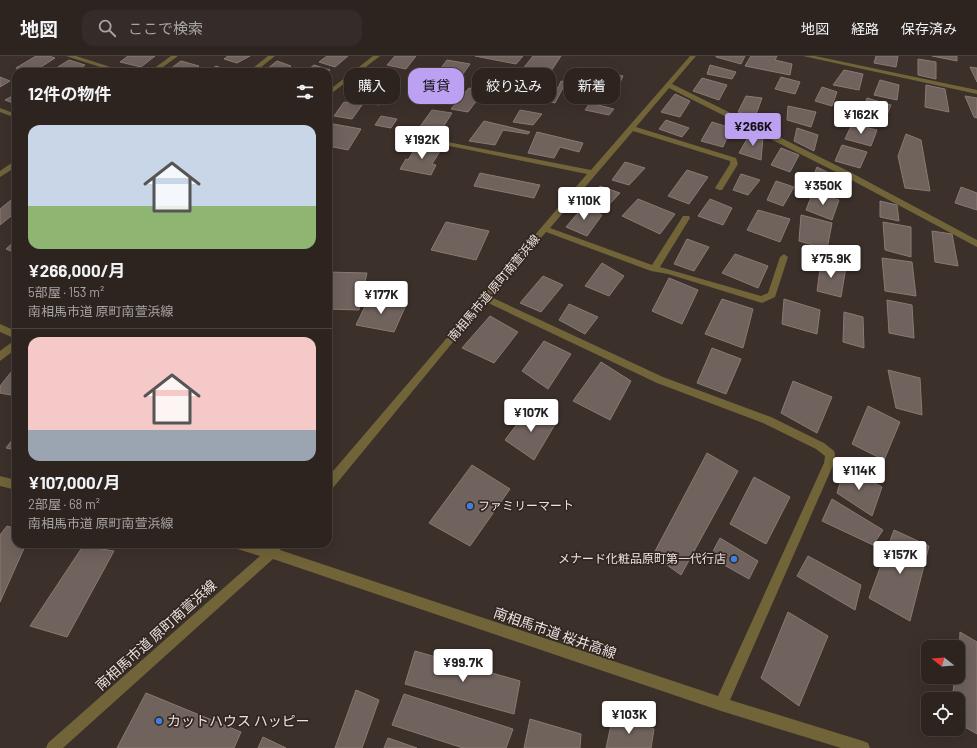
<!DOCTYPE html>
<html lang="ja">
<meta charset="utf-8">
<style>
:root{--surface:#2d2420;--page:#352c29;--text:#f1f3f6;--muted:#a7a4a5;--line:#48413e;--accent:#bca0f2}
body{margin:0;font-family:Barlow,"Noto Sans JP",sans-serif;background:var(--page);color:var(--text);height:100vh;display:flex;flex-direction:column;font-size:15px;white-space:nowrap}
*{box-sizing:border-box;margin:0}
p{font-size:13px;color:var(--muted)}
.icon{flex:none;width:22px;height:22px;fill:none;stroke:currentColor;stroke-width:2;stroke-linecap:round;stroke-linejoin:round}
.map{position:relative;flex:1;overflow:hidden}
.drawer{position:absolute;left:12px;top:12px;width:320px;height:480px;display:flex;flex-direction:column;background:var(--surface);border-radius:12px;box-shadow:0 4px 16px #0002,0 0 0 1px var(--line)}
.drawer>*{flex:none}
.guide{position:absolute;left:344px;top:12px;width:380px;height:36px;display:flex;gap:8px}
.needle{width:26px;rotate:287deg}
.controls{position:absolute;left:921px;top:584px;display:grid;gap:8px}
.controls a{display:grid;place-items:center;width:44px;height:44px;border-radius:8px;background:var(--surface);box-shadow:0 4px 16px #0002,0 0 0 1px var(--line);font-size:20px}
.price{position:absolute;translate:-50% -34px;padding:0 9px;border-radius:4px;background:#fff;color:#222;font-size:13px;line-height:26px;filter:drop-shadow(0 1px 2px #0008)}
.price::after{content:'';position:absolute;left:50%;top:24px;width:12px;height:9px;margin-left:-6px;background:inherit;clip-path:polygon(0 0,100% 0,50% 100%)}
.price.selected{background:var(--accent);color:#111}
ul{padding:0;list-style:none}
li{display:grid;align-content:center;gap:8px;height:212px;padding:0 16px}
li+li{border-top:1px solid var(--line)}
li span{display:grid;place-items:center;height:124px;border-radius:12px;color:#555}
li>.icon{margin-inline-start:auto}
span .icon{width:72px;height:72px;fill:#fffc;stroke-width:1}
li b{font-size:17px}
h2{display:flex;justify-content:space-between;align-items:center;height:48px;padding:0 16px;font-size:17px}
.chip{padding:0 14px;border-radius:12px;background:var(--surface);box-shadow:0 4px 16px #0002,0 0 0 1px var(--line);font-size:14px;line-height:36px}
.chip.selected{background:var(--accent);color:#111}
header{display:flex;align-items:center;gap:24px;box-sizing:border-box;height:56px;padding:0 20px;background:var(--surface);border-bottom:1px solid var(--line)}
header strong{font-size:19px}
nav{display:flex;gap:22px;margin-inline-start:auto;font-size:14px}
.search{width:280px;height:36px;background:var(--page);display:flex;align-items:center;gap:10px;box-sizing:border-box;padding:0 14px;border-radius:12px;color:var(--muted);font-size:15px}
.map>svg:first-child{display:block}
.building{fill:#70625c;stroke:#897a73}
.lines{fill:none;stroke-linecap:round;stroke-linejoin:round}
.minor{fill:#716439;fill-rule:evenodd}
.shop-dot{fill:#3f7fe0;stroke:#322620;stroke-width:1.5}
.labels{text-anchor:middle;stroke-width:3.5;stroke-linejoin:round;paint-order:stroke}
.street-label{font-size:12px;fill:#eae2de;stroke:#322620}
.poi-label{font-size:12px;fill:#eae2de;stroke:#322620;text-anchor:start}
.near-street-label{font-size:14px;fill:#eae2de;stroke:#322620}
.near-poi-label{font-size:14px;fill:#eae2de;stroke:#322620;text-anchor:start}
</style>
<header>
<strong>地図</strong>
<div class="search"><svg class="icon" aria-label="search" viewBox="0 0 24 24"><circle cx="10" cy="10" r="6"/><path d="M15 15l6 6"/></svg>ここで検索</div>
<nav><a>地図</a><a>経路</a><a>保存済み</a></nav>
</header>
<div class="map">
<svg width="977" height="692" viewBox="0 0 977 692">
<rect width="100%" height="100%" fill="#3c302a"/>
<!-- building -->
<path class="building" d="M36,0H49L55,2L33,16L16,12Z
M128,0H155L141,11L120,6Z
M228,0H250L237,7L224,3Z
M327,0H348L335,11L319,6Z
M395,0H416L406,13L387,9Z
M475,0H523L516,8Z
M533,0H561L549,18L522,14Z
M716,0H745L741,8L716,1Z
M751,0H777L775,4L792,8L790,19L745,10Z
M876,0H898L896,11L874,7Z
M932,0H957V5Z
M918,3L936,6V23L918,19Z
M69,4L85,9L74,16H50Z
M447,4L470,8L458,25L435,20Z
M181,5L199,10L190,16H166Z
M277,5L291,10L283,16H263Z
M314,9L330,14L327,16H305Z
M710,9L736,16L732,23L707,18Z
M216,10L231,16H208Z
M970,11L977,12V26Z
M844,14L863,18L859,34L833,29Z
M598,15L623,20L617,33L589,28Z
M374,18L396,23L383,39L361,34Z
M0,21L10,25L0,31Z
M781,21L800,26L795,38L775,33Z
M702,22L727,29L719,44L693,35Z
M517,24L558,32L561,25L566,26L555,47L508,37Z
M880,24L899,29L897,44L874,39Z
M926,29L945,33L949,56L925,51Z
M822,31L837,36L832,50L815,45Z
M469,32L484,35L468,56L451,53Z
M355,36L385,41L379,49L349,44Z
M16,38V48L5,44Z
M675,38L690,45L680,61L661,56Z
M746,40L762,42L755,61L738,56Z
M965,40L977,42V62L974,61Z
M867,42L891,49L887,59L863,53Z
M344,46L362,49L352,63L334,60Z
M590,47L614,53L609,59L585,54Z
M788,50L816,56L811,71L787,64Z
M432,54L452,57L440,76L419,72Z
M520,54L542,58L533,69L513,66Z
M381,60L397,63L391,72L375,69Z
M666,64L689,72L682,81L659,73Z
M484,65L530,76L528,78L503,74L495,89L469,85Z
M712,66L731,72L723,91L701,85Z
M328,67L361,73L348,94L328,90Z
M852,68L877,74L871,90L845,83Z
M797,72L818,79L814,95L794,85Z
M537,76L583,87L579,96L560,91L554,102L528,97Z
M751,76L763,82L761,104L739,97Z
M906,78L921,84L930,135L905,132L898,100Z
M418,88L442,92L432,108L436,109L431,119L400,113L406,103L408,104Z
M842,89L867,96L860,112L835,105Z
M781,92L799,99L790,116L771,109Z
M625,106L645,112L629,129L612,124Z
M817,111L833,119L836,136L809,130Z
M687,114L708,121L689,148L668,140Z
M480,117L540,129L534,142L474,130Z
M741,118L760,124L748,139L733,134Z
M776,125L794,131L783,150L767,144Z
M600,130L620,137L604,154L585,148Z
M961,131L977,137V154L955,147Z
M813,136L839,144L832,164L806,154Z
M16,140V156L0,169V153Z
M638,143L675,158L660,178L622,160Z
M710,143L732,152L723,169L698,160Z
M880,145L897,149L899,165L880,161Z
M583,151L602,159L587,180L566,171Z
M758,154L790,163L780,186L747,174Z
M801,159L832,167L827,193L799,185Z
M446,166L489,175L476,204L431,194Z
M883,166L911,171V201L885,194Z
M932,175L952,178L958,210L935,206Z
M687,183L709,191L694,215L674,208Z
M16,184V197L6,193Z
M735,198L768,210L758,232L722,217Z
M882,202L912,206L916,240L885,235Z
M821,206L846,211L841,241L817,235Z
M602,207L624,220L609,240L585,230Z
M328,216L367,217L359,254L328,253Z
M543,220L563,229L541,256L520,247Z
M669,222L698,234L682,268L652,255Z
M369,242L406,249L394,276L356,269Z
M722,243L753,253L743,292L705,278Z
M784,243L820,254L817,278L782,268Z
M887,244L912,249L914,282L889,277Z
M569,248L598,261L585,278L559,264Z
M844,256L863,261L864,292L843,286Z
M490,260L518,276L494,307L462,292Z
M544,285L571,298L548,333L522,315Z
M712,292L741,303L726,338L697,327Z
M601,306L631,325L610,364L573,345Z
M16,310V340L0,337V330Z
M888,314L920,322L922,359L896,352Z
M793,325L832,341L817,377L781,357Z
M868,350L900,366L884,404L852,388Z
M530,351L557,365L534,404L505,384Z
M16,379V394L6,392Z
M707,397L738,415L681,519L653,499Z
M472,409L510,433L470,490L429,467Z
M845,410L882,431L872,460L837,437Z
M754,421L790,441L766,488L730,468Z
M832,443L883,474L873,489L822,465Z
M7,470L16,473V488H26L0,546V479Z
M894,474L929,490L910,565L869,542Z
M720,482L758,505L749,523L710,501Z
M83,490L114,495L67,581L30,570Z
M808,500L861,529L855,554L797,520Z
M788,556L828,580L799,650L761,622Z
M960,576L977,586V678L958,667V643H952L955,621H958Z
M415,595L520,625L514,658L405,628Z
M356,634L379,644L362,692H335Z
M146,637L241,676L234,692H117Z
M404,638L513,673L506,692H463L392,669Z
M613,660L654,673L651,692H606Z
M530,663L581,678L580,692H524Z
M263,681L286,692H258Z
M388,682L417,692H384Z"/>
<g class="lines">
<!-- minor -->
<path class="minor" d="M66,0H76L126,16H116Z
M171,0H178L156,16H149Z
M268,0H275L255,16H248Z
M373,0H380L328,40V35Z
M690,0H696L672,28L848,115L977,184V191L842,119L669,32L636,71L736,102L738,108L722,134H719L715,132L730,108V105L633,75L550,172L652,209L683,160H689L690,162L660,211L761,240L768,237L780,201L784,198L788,201L775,241L762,247L668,218L651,215L546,176L491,241L663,321L771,361L824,387L834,395L835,398L834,407L730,644L863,685L868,687L870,692H841L721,655L273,503L63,692H46L48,687L260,500L234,492L232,488H259L269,491L271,488H284L280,494L718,640L824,407L825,400L816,393L763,367L657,327L486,246L332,433L328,434V421L587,118L415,83H412V79L591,114Z
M803,0H815L977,34V38Z
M0,52L16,58V62L0,56Z
M13,106H16V111L0,121V115Z
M0,268L16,275V283L0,276Z
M16,283V293L0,305V295Z
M0,420L16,424V434L0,430Z"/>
</g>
<!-- markers -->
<g class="shop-dot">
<circle cx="470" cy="450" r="4"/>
<circle cx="734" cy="503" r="4"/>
<circle cx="159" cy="665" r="4"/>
</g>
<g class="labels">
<!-- street labels -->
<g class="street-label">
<text transform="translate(494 232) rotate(-50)" y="4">南相馬市道 原町南萱浜線</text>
</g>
<!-- poi labels -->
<g class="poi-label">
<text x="478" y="454">ファミリーマート</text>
<text x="726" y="507" text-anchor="end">メナード化粧品原町第一代行店</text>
</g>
<!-- near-street labels -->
<g class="near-street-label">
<text transform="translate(555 577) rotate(19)" y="5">南相馬市道 桜井高線</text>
<text transform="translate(156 579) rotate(-42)" y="5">南相馬市道 原町南萱浜線</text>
</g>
<!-- near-poi labels -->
<g class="near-poi-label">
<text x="167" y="670">カットハウス ハッピー</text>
</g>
</g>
</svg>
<div class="controls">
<a><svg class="needle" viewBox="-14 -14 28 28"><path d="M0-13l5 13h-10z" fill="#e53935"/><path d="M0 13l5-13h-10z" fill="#a7a4a5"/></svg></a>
<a><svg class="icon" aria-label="locate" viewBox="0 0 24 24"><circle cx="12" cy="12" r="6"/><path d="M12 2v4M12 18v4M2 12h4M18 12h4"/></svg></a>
</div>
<b class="price" style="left:861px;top:79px">¥162K</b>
<b class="price selected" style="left:753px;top:91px">¥266K</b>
<b class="price" style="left:422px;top:104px">¥192K</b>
<b class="price" style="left:823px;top:150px">¥350K</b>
<b class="price" style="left:584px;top:165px">¥110K</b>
<b class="price" style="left:831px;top:223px">¥75.9K</b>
<b class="price" style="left:381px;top:259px">¥177K</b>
<b class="price" style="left:531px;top:377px">¥107K</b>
<b class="price" style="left:859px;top:435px">¥114K</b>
<b class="price" style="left:900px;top:519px">¥157K</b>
<b class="price" style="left:463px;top:627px">¥99.7K</b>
<b class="price" style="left:629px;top:679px">¥103K</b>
<div class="guide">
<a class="chip">購入</a>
<a class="chip selected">賃貸</a>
<a class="chip">絞り込み</a>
<a class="chip">新着</a>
</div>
<section class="drawer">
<h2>12件の物件<svg class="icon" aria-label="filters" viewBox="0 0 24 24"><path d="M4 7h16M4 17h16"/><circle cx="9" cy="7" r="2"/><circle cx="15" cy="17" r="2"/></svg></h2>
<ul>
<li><span style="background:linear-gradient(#c9d6e8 65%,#8fb573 0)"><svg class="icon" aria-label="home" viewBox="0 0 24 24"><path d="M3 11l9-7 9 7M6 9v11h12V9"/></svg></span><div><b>¥266,000/月</b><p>5部屋 · 153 m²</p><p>南相馬市道 原町南萱浜線</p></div></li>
<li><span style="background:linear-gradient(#f6c9c9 75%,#9aa5b1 0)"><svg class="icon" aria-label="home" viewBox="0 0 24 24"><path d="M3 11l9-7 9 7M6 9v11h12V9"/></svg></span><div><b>¥107,000/月</b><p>2部屋 · 68 m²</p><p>南相馬市道 原町南萱浜線</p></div></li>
</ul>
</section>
</div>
